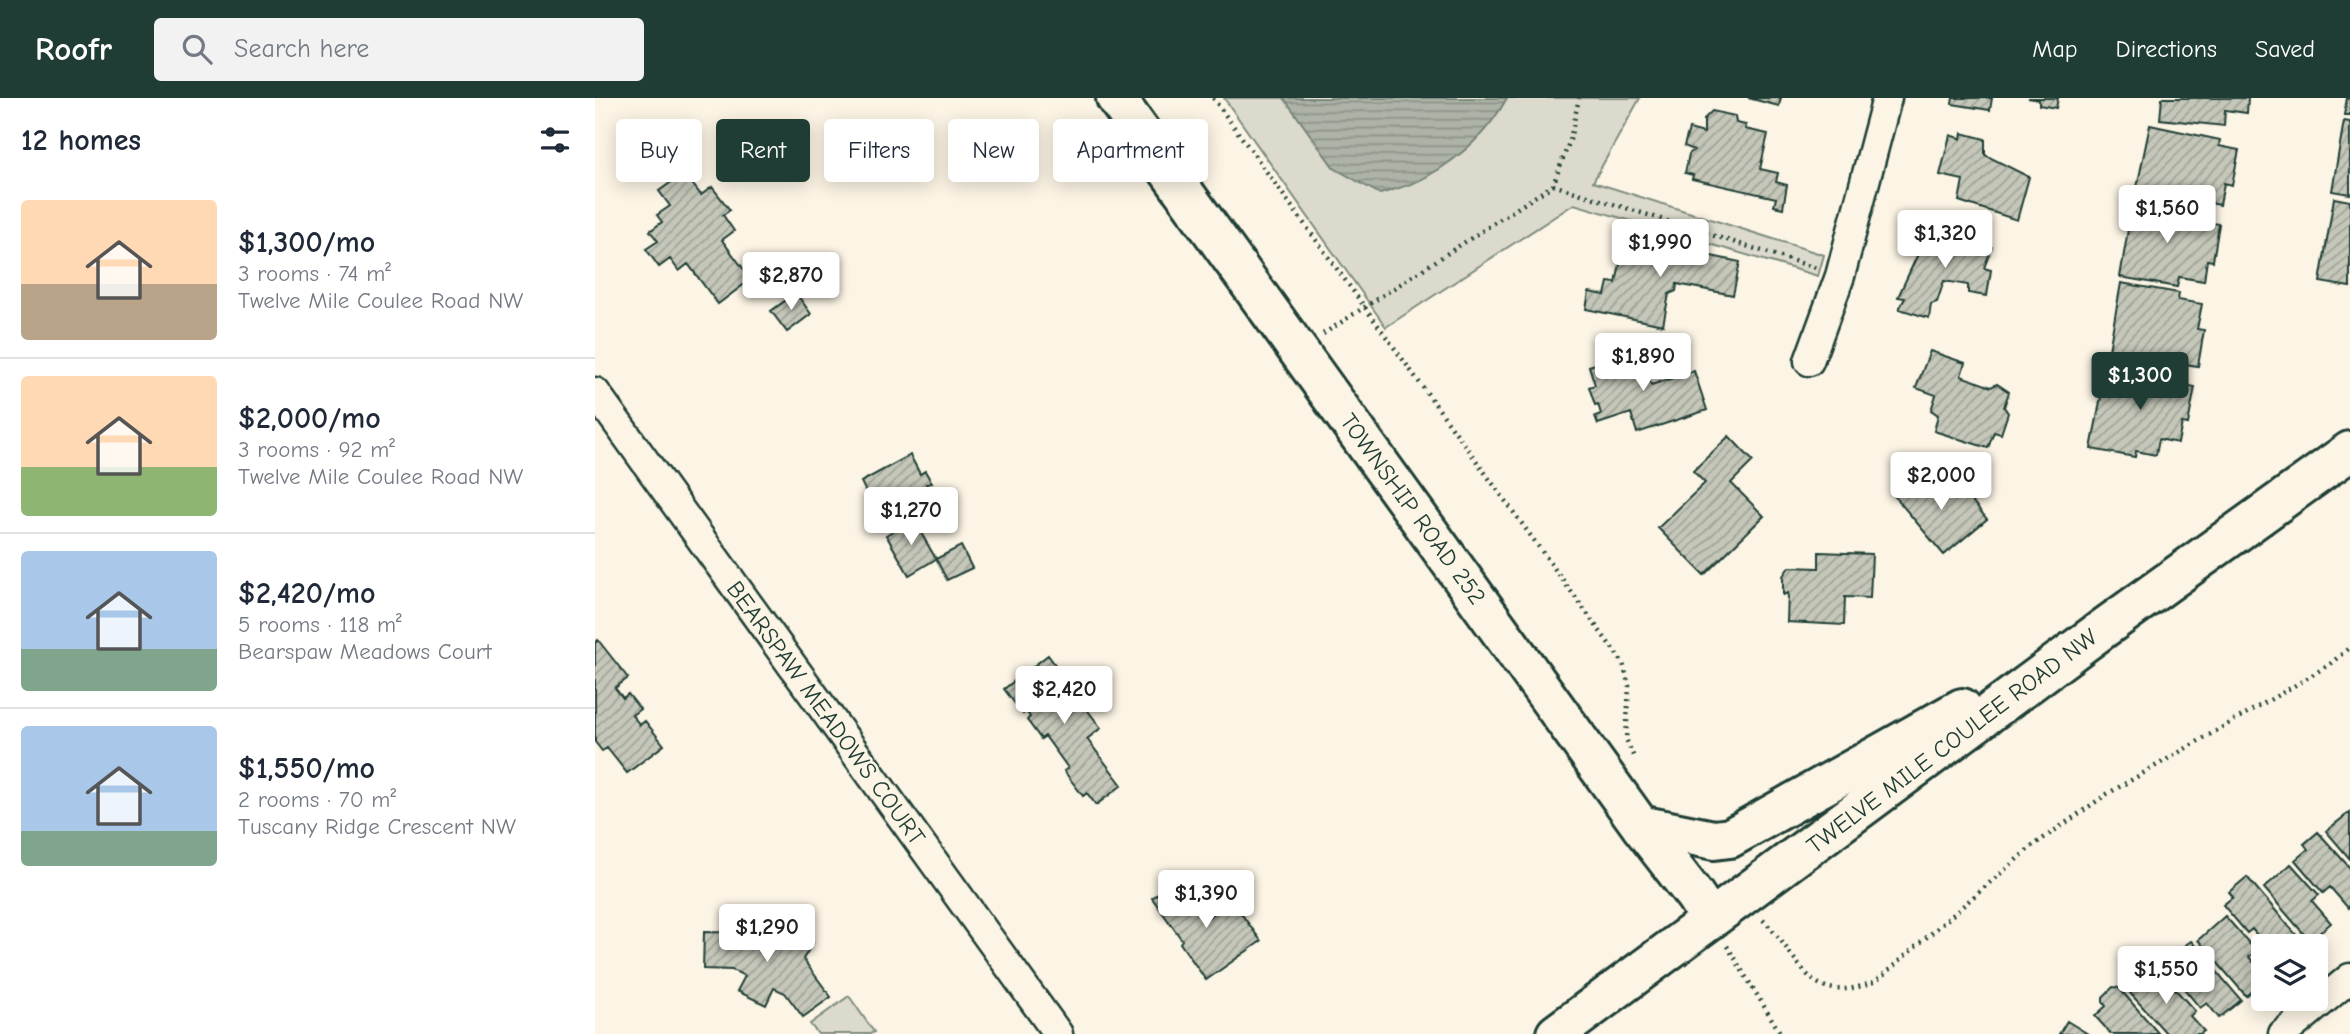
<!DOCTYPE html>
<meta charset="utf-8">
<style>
:root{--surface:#fff;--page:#f2f2f3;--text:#1f2937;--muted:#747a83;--line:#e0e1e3;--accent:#1f3d34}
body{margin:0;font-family:"Comic Neue",sans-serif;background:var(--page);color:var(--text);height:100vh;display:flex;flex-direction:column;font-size:26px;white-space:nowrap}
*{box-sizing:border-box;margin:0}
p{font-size:23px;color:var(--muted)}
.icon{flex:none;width:38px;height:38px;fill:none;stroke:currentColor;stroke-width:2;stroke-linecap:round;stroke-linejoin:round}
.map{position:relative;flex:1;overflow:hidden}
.side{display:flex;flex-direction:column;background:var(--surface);width:595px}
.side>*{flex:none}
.guide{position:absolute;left:21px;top:21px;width:665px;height:63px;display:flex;gap:14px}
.fabs{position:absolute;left:1656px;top:836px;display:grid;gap:14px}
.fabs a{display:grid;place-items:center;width:77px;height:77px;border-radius:7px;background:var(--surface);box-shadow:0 4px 18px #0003;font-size:35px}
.price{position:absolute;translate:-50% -60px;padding:0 16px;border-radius:7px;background:#fff;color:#222;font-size:23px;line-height:46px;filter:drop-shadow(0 2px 4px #0008)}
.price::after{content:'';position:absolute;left:50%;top:42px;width:21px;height:16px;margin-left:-10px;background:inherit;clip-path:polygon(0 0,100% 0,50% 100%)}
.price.selected{background:var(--accent);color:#fff}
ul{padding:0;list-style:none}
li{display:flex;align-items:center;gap:21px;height:175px;padding:0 21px}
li+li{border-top:2px solid var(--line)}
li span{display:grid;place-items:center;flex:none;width:196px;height:140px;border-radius:7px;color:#555}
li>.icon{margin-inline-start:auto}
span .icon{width:84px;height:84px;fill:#fffc;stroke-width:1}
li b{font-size:30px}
h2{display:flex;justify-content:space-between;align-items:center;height:84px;padding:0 21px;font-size:30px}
.chip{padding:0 24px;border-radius:7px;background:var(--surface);box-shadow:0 4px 18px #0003;font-size:24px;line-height:63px}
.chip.selected{background:var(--accent);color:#fff}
header{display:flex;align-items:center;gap:42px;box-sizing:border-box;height:98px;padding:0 35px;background:var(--accent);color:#fff}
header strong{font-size:33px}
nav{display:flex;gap:38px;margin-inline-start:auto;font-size:24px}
.search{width:490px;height:63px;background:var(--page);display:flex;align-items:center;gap:18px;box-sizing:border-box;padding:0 24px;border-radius:7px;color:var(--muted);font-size:26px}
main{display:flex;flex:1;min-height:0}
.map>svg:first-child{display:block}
.park{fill:#dcdacc;stroke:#7e8c80;stroke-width:2}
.water{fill:url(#water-rules);stroke:#758479;stroke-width:2}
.building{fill:url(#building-hatch);stroke:#1f3d34;stroke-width:2}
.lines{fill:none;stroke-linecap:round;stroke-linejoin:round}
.street-casing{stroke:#1f3d34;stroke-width:33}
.secondary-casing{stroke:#1f3d34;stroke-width:44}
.path{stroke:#1f3d34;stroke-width:4.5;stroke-dasharray:2 5;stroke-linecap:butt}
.street{stroke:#fcf5e5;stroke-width:28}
.secondary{stroke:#fcf5e5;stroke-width:38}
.labels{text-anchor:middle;stroke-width:5;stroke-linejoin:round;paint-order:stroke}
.street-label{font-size:24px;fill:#1f3d34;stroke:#fcf5e5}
</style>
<header>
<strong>Roofr</strong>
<div class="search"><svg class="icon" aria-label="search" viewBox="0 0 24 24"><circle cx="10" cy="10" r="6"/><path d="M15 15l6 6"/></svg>Search here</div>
<nav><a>Map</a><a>Directions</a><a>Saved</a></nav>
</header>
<main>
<section class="side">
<h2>12 homes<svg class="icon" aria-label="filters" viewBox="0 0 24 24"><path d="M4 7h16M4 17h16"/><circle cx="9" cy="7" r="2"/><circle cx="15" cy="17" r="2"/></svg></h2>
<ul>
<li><span style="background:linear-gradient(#ffd9b3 60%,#b9a48a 0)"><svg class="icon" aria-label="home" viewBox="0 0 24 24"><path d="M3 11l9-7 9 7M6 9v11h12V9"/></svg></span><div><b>$1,300/mo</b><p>3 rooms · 74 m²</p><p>Twelve Mile Coulee Road NW</p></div></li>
<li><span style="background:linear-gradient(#ffd9b3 65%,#8fb573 0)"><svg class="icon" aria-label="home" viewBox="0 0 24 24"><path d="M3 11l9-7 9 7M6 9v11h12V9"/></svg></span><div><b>$2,000/mo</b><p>3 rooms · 92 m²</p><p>Twelve Mile Coulee Road NW</p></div></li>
<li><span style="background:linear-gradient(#a9c7e8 70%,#7fa58c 0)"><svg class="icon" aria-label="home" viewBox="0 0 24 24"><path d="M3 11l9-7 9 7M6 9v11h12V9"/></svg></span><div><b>$2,420/mo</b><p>5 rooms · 118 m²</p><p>Bearspaw Meadows Court</p></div></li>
<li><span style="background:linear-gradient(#a9c7e8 75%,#7fa58c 0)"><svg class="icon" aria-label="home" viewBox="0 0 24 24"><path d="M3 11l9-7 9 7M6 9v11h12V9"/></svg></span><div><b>$1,550/mo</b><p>2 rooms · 70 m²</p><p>Tuscany Ridge Crescent NW</p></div></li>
</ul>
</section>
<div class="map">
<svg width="1755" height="936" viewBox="0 0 1755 936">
<defs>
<pattern id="water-rules" width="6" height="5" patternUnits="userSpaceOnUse" patternTransform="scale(1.75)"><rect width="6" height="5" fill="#aeb3a7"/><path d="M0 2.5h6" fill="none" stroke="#8d9389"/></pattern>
<pattern id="building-hatch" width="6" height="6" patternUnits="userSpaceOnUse" patternTransform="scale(1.75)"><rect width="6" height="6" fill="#c5c7b9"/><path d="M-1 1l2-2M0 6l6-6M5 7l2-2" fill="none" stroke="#9fa397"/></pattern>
</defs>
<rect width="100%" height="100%" fill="#fcf5e5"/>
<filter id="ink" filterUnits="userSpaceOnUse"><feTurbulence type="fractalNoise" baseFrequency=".0143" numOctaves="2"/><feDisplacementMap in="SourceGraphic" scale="14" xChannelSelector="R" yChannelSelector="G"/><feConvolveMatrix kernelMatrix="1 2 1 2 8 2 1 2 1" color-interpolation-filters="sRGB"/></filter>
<g filter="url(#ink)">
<!-- park -->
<path class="park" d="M629,0H1045L998,84L1229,157L1223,178L979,106L791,229Z
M254,898L279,934L275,936H223L215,926Z"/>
<!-- water -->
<path class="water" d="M689,0H912C894,33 865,60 831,79C818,87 800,91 785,96L739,70Z"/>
<!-- building -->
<path class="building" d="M1153,0H1186L1184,8Z
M1358,0H1397L1395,12L1357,6Z
M1433,0H1463L1461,10L1444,7V2Z
M1567,0H1653L1652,15L1630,12L1629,28L1565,21Z
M1752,0H1755V17H1749Z
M1117,13L1140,18L1141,25L1151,27L1150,31L1173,36L1165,71L1183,75L1181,84L1192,87L1188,110L1179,108L1181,100L1097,81L1098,77L1090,75L1094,56L1099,52L1089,48L1094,31L1109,35V21Z
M1749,23L1755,24V96L1737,93Z
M1555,27L1625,42L1624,48L1644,52L1637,87L1629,85L1625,107L1596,101V105L1541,94Z
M1367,35L1390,41V57L1434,79L1422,122L1364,103L1368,82L1345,77L1355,37L1366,41Z
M89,75L106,97L117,89L135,112L128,117L139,133L127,142L156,181L123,206L93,166L84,173L75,161L64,169L51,151L63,143L55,133L67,124L62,117L75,108L64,93Z
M1739,100L1755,103V189L1725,184Z
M1538,102L1601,113L1600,122L1624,126L1618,163L1612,162L1609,183L1584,179L1582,189L1525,179Z
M1348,131L1397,149L1389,170L1396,172L1392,198L1373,195V187L1349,183L1342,204L1336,206L1334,220L1304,211L1310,200L1303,199L1334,132L1346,139Z
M1031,138L1058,144L1057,148L1072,151L1074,144L1098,148L1097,154L1145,164L1138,197L1082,186L1081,193L1074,196L1068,227L991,211L994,194L1010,197L1013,184L1021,185Z
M1526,185L1584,195L1583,202L1607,206L1602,231L1609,232L1603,268L1577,264L1576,270L1513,258Z
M201,195L216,216L192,234L176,213Z
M1048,252L1055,262L1049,266L1056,287L1099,273L1112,312L1042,335L1036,315L1003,326L1000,318L1006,316L1003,306L1000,307L994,289L1000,287L994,268Z
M1335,253L1370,265L1366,278L1396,289L1402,286L1414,294L1409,309L1413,315L1406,336L1399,334L1393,350L1339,333L1343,317L1336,312L1341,297L1321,290Z
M1512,267L1577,279L1575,284L1600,289L1593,326L1587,325L1583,345L1564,341L1561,357L1541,353L1540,359L1496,351Z
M1134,338L1158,363L1136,385L1169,418L1109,477L1063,430L1110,385L1098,373Z
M315,357L325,376L330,373L337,385L331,386L341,403L291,430L283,416L279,419L270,402L274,400L266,384Z
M1320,374L1326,382L1321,386L1332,399L1357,379L1392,421L1349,457L1296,394Z
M318,421L341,461L314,477L291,437Z
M366,448L377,470L352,482L341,461Z
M1224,454L1277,456L1275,500L1250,499L1249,527L1192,524L1193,495L1188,497V478L1194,469L1224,470Z
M3,542L33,580L20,590L28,600L33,596L45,611L37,617L45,627L50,623L69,647L32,675L12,650L7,653L0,644V545Z
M453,557L478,591L485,585L496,600L488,606L506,630L492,641L527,687L501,707L492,695L488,698L469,673L473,670L450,638L446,641L432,622L435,619L431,613L428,616L409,591Z
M1755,714V761L1731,733Z
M1723,734L1755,770V808L1753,810L1735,789L1728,795L1700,762L1713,751L1709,746Z
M1696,766L1724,797L1717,803L1736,825L1715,843L1669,790Z
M1652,779L1709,846L1705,849H1672L1657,831L1652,835L1628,807L1638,799L1634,794Z
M582,781L611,821L637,803L666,843L611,882L585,845L587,842L557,800Z
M169,817L218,845L208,861L236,899L208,919L190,895L179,890L171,907L142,893L150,878L137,872L108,871L109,834L158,835Z
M1630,818L1661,853L1654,859L1668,875V883L1651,898L1603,842Z
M1596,843L1646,902L1624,920L1612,905L1605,910L1567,864Z
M1562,871L1600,913L1595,918L1609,933L1605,936H1572L1535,895Z
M1518,889L1524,890L1564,936H1516L1500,918L1511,908L1508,904V899Z
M1472,923L1493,936H1464Z"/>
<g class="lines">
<defs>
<path id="street" d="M1214,263L1245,178L1292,0
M0,294L463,936
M1688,936L1755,880"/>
<path id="secondary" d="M521,0L1045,727L1100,798L1115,821
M1045,727L1119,742L1135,740L1367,610
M961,936L1509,530L1755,353"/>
</defs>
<!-- street casing -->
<use href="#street" class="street-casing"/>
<!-- secondary casing -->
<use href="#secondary" class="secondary-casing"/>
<!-- path -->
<path class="path" d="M618,0L1028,565L1034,588L1031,641L1040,662
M958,87L1221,170
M728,236L958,87L975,42L984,0
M1168,822C1209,862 1211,911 1281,883L1436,749L1512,696L1704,585L1735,566L1755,549
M1132,848L1186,936"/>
<!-- street -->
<use href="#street" class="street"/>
<!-- secondary -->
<use href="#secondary" class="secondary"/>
</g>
</g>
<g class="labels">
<!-- street labels -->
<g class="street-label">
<text transform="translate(818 411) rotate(54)" y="8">TOWNSHIP ROAD 252</text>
<text transform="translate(231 615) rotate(54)" y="8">BEARSPAW MEADOWS COURT</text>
<text transform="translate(1357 643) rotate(-37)" y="8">TWELVE MILE COULEE ROAD NW</text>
</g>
</g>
</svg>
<div class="fabs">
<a><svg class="icon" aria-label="layers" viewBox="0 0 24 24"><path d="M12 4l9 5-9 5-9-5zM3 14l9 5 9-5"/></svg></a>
</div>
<b class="price" style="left:1572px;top:147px">$1,560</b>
<b class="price" style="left:1350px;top:172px">$1,320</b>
<b class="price" style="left:1065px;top:181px">$1,990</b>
<b class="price" style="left:196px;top:214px">$2,870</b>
<b class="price" style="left:1048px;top:295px">$1,890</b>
<b class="price selected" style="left:1545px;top:314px">$1,300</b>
<b class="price" style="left:1346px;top:414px">$2,000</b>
<b class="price" style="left:316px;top:449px">$1,270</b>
<b class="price" style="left:469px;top:628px">$2,420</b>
<b class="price" style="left:611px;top:832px">$1,390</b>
<b class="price" style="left:172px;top:866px">$1,290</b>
<b class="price" style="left:1571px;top:908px">$1,550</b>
<div class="guide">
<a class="chip">Buy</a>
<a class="chip selected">Rent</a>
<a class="chip">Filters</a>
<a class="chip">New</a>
<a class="chip">Apartment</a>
</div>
</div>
</main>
